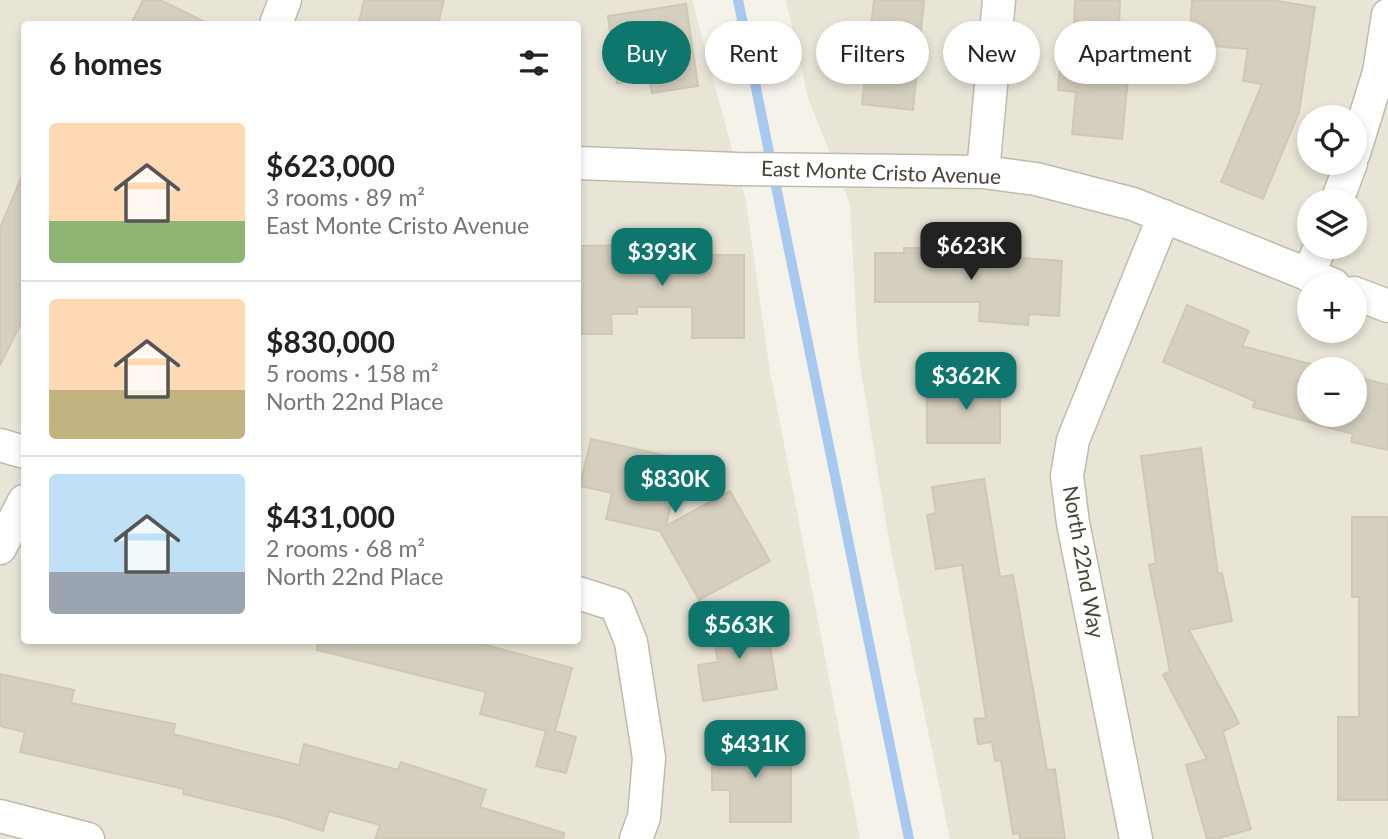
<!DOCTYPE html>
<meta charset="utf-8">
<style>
:root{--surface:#fff;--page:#f2f2f2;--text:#222;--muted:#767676;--line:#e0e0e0;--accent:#0f766e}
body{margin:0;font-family:Lato,sans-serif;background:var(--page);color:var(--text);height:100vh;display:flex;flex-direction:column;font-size:26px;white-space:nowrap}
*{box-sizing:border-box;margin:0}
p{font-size:23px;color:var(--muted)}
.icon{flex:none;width:38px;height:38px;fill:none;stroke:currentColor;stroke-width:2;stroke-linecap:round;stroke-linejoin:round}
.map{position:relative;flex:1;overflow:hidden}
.side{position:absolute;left:21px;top:21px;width:560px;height:623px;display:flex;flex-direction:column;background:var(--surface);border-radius:7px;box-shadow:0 4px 10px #0003}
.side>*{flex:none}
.hud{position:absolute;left:602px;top:21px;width:665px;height:63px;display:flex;gap:14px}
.controls{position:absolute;left:1297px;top:105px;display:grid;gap:14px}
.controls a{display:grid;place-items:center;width:70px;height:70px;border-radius:50%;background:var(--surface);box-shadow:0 4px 10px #0003;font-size:35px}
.price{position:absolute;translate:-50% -60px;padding:0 16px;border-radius:14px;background:var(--accent);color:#fff;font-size:23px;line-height:46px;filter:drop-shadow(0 2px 4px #0008)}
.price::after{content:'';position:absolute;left:50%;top:42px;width:21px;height:16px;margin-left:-10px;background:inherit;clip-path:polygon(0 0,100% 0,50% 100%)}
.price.current{background:#222;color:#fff}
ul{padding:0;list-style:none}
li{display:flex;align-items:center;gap:21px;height:175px;padding:0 28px}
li+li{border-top:2px solid var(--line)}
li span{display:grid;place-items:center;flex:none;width:196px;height:140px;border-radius:7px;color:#555}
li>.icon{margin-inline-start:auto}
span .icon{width:84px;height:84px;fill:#fffc;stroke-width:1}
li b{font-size:30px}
h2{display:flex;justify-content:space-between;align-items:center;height:84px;padding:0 28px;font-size:30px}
.tag{padding:0 24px;border-radius:32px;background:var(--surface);box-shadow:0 4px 10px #0003;font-size:24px;line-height:63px}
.tag.current{background:var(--accent);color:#fff}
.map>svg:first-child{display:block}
.residential{fill:#e8e5d7;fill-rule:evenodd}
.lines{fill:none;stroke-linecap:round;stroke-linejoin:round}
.stream{stroke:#a7c8ef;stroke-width:10}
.building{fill:#d5cfbf;stroke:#d0c8b2;stroke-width:2}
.minor-casing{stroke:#bfbbac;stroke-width:35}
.minor{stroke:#fff;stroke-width:32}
.labels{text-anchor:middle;stroke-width:6;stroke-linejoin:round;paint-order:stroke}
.street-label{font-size:21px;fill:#484337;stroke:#fff}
</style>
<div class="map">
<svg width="1388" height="839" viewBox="0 0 1388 839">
<rect width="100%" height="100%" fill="#f4f2e9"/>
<!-- residential -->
<path class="residential" d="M0,0H692L746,201L769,366L860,839H0ZM24,24H578V640H24Z
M786,0H1388V839H950L890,546L858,353L850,204L808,98ZM1309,117H1354V163H1309ZM1309,201H1354V247H1309ZM1309,285H1354V331H1309ZM1309,369H1354V415H1309Z"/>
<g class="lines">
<!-- stream -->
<path class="stream" d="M738,0L909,839"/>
</g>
<!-- building -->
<path class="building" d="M143,0H160L209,24H131Z
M364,0H444L438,24H372L359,22Z
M874,0H924L913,110L862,104Z
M1075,0H1120L1118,58L1130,59L1122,139L1072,134L1076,92L1058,90L1061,52L1073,53Z
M1192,0H1271L1315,7L1299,112L1263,199L1221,182L1262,84L1243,81L1248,49L1189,44Z
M686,4L698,86L652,93L649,78L617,83L608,16Z
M24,171V317L0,365V228Z
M636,245V255H744V338H692V307H637V314H611L612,334H582L581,298H578V246Z
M904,248H958V253L1062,261L1059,316L1029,314L1028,325L979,321L980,302H875V253H904Z
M1187,305L1249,331L1242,346L1329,369H1309V415H1354V376L1388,385V450L1351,442L1353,434L1253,407L1255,401L1163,362Z
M960,374H1000V443H927V390H960Z
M591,439L681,459L666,526L730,491L770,561L699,600L660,531L606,519L612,493L580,486Z
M1201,448L1218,574L1222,573L1232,621L1189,630L1239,723L1223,732L1251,829L1216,839H1207L1186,765L1207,759L1163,675L1170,671L1149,565L1156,563L1141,456Z
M984,479L1000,577L1013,575L1047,770L1055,769L1065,839H1020L1019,833L1013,834L1001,760L995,761L992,742L978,744L974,719L986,718L962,565L936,569L927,515L936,513L932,487Z
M1352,517H1388V800H1338V717H1359V597H1352Z
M765,616L777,689L703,701L698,665L718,662L712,625Z
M318,640H467L572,668L555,731L576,737L566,773L536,766L546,731L480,714L486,692L317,650Z
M0,674L74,690L71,703L175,724L173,734L299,765L304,744L398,770L401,762L486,790L480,807L564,833L563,839H375L380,825L329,811L323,831L283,818L183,794L184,789L20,752L25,732L0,726Z
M791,742V822H730V790H712V743Z"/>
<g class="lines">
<defs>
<path id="minor" d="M276,24L285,0
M1354,153L1379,72L1388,15
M578,163L737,169L983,172L1036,179L1133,204L1334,285
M983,172L999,0
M1337,201L1351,163
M1308,275L1320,247
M1354,293L1388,306
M0,445L24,452
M0,548L24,501
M578,593L616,605L631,642L649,758L644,817L636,839
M0,816L88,839
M1136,839L1073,523L1067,476L1073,440L1164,216"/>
</defs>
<!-- minor casing -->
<use href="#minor" class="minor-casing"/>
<!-- minor -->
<use href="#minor" class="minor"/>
</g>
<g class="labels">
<!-- street labels -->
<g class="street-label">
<text transform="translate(881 173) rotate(2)" y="7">East Monte Cristo Avenue</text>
<text transform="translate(1083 562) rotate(80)" y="7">North 22nd Way</text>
</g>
</g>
</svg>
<div class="controls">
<a><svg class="icon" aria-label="locate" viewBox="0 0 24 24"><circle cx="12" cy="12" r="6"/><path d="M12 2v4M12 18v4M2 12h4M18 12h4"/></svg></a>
<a><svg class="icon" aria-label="layers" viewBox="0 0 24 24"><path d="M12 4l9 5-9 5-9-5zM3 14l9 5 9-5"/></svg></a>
<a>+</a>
<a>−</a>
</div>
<b class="price current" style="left:971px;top:282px">$623K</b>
<b class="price" style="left:662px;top:288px">$393K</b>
<b class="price" style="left:966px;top:412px">$362K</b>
<b class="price" style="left:675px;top:515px">$830K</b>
<b class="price" style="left:739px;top:661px">$563K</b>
<b class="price" style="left:755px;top:780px">$431K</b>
<div class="hud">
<a class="tag current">Buy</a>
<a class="tag">Rent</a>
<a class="tag">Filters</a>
<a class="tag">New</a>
<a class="tag">Apartment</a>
</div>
<section class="side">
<h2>6 homes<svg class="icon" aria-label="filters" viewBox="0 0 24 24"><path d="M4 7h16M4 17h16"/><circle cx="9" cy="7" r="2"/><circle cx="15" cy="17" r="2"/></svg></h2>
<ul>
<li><span style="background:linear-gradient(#ffd9b3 70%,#8fb573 0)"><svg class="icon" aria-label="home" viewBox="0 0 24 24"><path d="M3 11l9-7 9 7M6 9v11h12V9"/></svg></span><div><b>$623,000</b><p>3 rooms · 89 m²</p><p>East Monte Cristo Avenue</p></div></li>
<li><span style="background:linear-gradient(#ffd9b3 65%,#c2b280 0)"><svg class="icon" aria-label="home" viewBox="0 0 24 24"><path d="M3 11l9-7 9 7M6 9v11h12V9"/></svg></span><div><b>$830,000</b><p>5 rooms · 158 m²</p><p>North 22nd Place</p></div></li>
<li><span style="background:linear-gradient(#bfe0f5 70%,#9aa5b1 0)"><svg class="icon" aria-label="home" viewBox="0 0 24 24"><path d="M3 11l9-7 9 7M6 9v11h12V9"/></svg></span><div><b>$431,000</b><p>2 rooms · 68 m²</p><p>North 22nd Place</p></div></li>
</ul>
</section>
</div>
